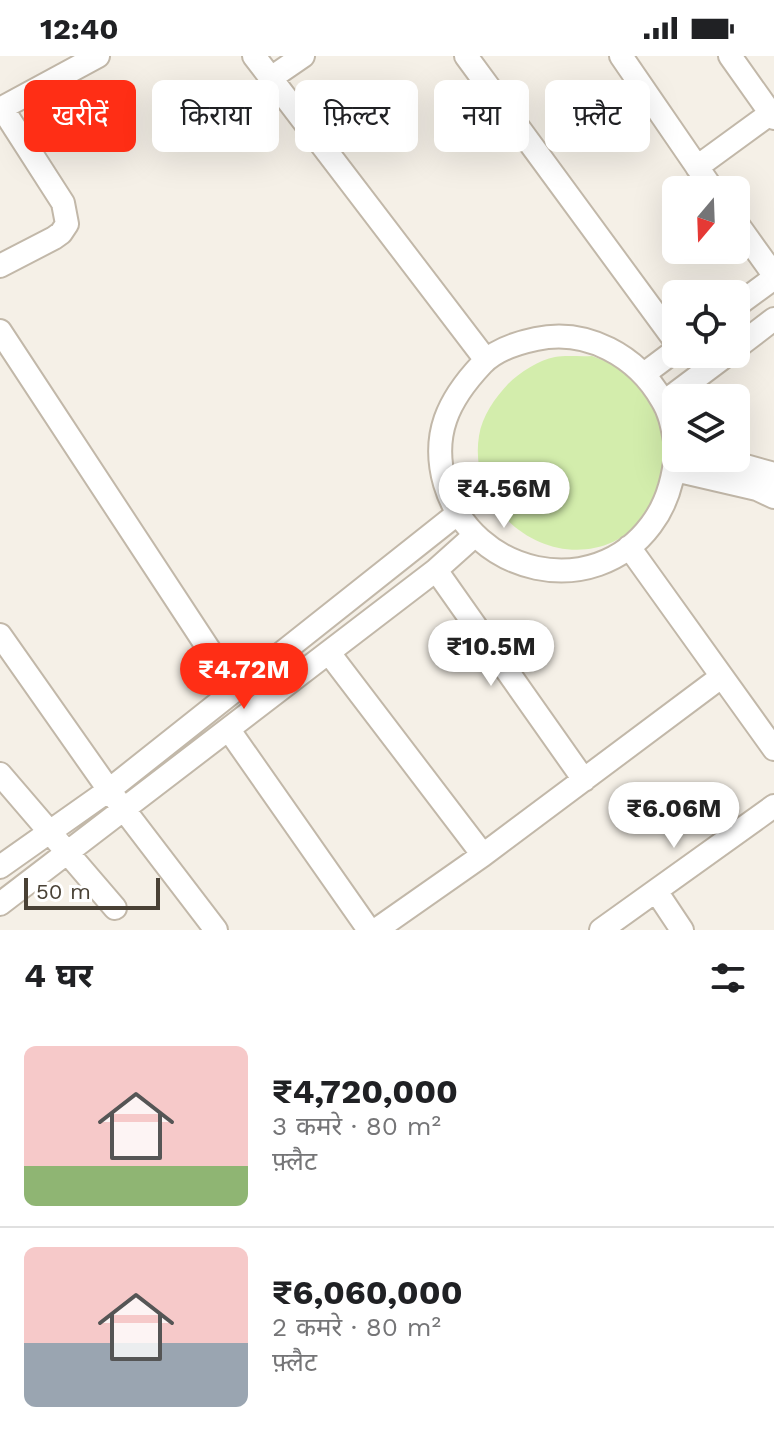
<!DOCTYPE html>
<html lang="hi">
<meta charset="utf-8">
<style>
:root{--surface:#fff;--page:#f2f2f2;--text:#202124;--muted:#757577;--line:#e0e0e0;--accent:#ff2e15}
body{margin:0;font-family:"Work Sans","Noto Sans Devanagari",sans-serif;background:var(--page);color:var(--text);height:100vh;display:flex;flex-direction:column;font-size:30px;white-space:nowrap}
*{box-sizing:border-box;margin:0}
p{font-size:26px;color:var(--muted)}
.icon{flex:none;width:44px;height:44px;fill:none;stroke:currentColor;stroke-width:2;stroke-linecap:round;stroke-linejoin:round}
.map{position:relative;height:874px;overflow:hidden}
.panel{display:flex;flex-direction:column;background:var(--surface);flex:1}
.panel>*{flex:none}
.hud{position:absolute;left:24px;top:24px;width:726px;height:72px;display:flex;gap:16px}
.needle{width:52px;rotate:199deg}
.buttons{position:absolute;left:662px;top:120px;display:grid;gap:16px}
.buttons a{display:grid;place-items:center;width:88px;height:88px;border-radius:12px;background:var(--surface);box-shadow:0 8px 32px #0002;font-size:40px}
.scale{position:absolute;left:24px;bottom:20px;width:136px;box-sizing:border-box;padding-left:8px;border:4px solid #494135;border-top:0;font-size:22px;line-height:28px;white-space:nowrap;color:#494135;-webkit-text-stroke:6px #fff;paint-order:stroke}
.price{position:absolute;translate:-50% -68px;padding:0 18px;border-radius:28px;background:#fff;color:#222;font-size:26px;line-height:52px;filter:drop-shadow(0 2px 4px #0008)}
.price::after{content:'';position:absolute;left:50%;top:48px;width:24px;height:18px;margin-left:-12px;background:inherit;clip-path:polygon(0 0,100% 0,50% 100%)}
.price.active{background:var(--accent);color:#fff}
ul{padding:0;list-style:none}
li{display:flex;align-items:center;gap:24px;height:200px;padding:0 24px}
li+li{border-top:2px solid var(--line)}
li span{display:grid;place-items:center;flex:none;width:224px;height:160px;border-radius:12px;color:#555}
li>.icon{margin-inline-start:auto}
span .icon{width:96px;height:96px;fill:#fffc;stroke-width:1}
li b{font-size:34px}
h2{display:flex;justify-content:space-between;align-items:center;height:96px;padding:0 24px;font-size:34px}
.pill{padding:0 28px;border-radius:12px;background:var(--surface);box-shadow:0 8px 32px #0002;font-size:28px;line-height:72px}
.pill.active{background:var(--accent);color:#fff}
.status{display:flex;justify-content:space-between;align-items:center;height:56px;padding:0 40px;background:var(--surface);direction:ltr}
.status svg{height:22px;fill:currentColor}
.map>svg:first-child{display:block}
.green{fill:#d3edac}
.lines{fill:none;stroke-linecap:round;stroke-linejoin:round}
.street-casing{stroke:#c2b8a9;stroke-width:26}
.street{stroke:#fff;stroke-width:22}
</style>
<div class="status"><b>12:40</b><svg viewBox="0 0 49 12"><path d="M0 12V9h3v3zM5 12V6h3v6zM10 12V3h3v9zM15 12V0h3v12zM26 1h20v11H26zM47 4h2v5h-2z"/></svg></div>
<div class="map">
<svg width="774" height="874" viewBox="0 0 774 874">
<rect width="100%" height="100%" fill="#f5f0e7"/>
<!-- green -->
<path class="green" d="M592,300L628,314L672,375C669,394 666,431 659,448C652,465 629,478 613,486C546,516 467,454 479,380C482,360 495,342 508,328C520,316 539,304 555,301C567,299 580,301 592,300Z"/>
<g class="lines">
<defs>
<path id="street" d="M254,0L486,304
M466,0L676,286
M621,0L713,134
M730,0L774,62
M271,22L303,0
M0,53L98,0
M697,111L771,57
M736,166L774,219
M0,210L54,182L61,177L67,168L63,147L2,52
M736,250L774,222
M0,275L235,633
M736,292L774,263
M644,318L676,294
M664,346L728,298
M676,390C673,375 671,358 662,344C637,300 587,272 536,283C517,287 495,294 482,308C448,344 431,379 445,428C472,519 593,547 651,469C667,448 674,422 676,396
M717,402L774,418
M675,414L757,433L774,441
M629,491L774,693
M436,514L584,724
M0,579L109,734L216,874
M329,597L483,799
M229,674L369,874
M0,718L115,852
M0,811L109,734L457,458
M656,835L682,874
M0,848L436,514L474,480
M376,874L483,799L721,621
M601,874L774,750"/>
</defs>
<!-- street casing -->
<use href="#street" class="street-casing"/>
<!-- street -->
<use href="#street" class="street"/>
</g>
</svg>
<div class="buttons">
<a><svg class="needle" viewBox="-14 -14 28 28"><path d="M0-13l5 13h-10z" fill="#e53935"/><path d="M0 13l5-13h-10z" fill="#757577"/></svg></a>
<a><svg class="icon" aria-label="locate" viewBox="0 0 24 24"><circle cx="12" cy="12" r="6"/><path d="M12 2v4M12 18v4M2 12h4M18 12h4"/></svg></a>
<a><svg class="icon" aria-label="layers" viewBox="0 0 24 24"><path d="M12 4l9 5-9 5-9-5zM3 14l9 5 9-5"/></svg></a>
</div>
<div class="scale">50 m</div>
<b class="price" style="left:504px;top:474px">₹4.56M</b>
<b class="price" style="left:491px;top:632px">₹10.5M</b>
<b class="price active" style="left:244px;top:655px">₹4.72M</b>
<b class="price" style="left:674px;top:794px">₹6.06M</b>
<div class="hud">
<a class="pill active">खरीदें</a>
<a class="pill">किराया</a>
<a class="pill">फ़िल्टर</a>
<a class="pill">नया</a>
<a class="pill">फ़्लैट</a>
</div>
</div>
<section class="panel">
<h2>4 घर<svg class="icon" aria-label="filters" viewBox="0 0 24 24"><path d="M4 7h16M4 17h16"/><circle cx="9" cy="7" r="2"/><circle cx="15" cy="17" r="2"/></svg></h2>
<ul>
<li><span style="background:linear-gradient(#f6c9c9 75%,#8fb573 0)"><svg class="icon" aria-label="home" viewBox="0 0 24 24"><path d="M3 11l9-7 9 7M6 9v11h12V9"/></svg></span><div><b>₹4,720,000</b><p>3 कमरे · 80 m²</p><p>फ़्लैट</p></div></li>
<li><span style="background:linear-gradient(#f6c9c9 60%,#9aa5b1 0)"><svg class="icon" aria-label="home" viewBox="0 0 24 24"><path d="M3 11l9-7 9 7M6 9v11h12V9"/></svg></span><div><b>₹6,060,000</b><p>2 कमरे · 80 m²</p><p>फ़्लैट</p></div></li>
</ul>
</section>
